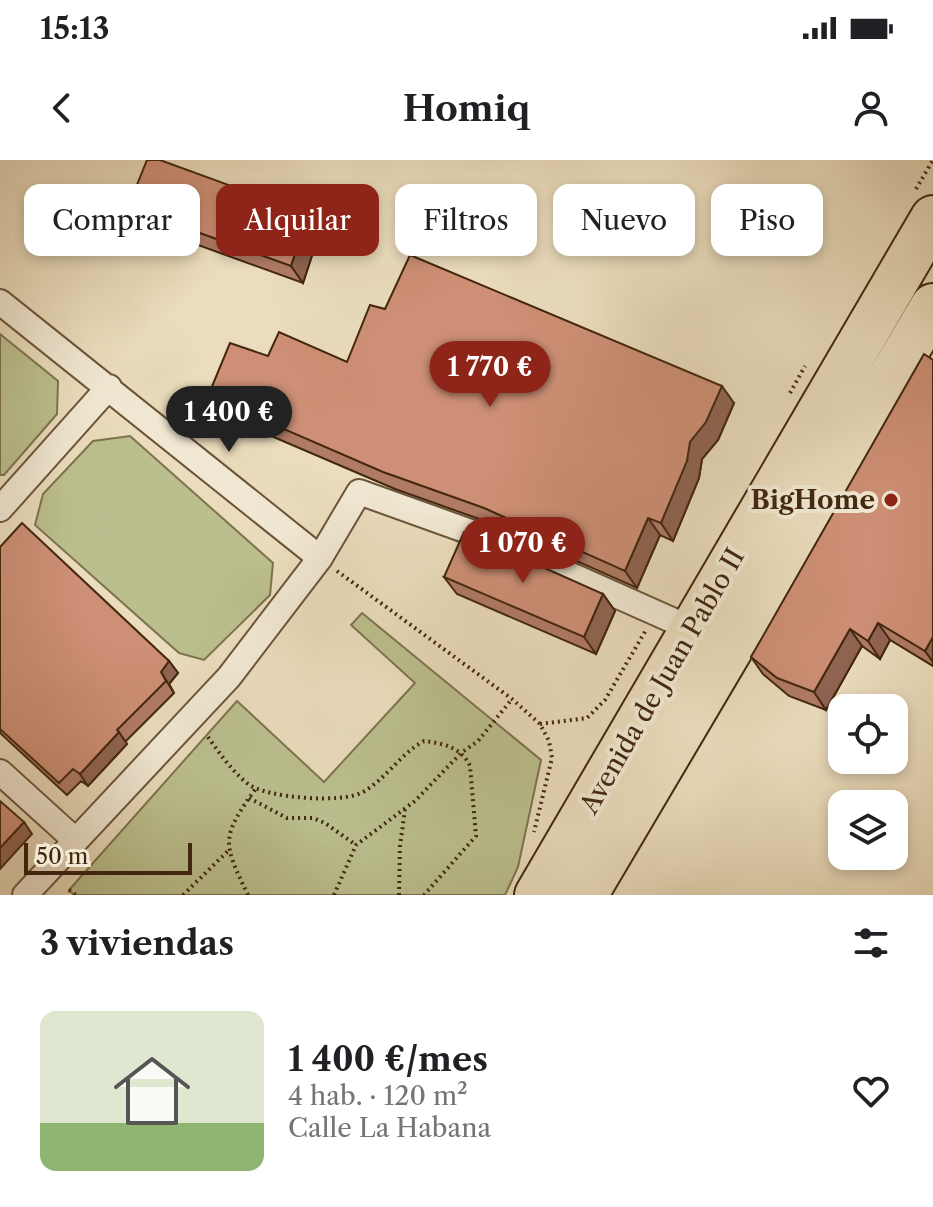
<!DOCTYPE html>
<html lang="es">
<meta charset="utf-8">
<style>
:root{--surface:#fff;--page:#f2f2f2;--text:#202124;--muted:#757577;--line:#e0e0e0;--accent:#8f2418}
body{margin:0;font-family:"Libre Caslon Text",serif;background:var(--page);color:var(--text);height:100vh;display:flex;flex-direction:column;font-size:30px;white-space:nowrap}
*{box-sizing:border-box;margin:0}
p{font-size:26px;color:var(--muted)}
.icon{flex:none;width:44px;height:44px;fill:none;stroke:currentColor;stroke-width:2;stroke-linecap:round;stroke-linejoin:round}
.map{position:relative;height:735px;overflow:hidden}
.panel{display:flex;flex-direction:column;background:var(--surface);flex:1}
.panel>*{flex:none}
.hud{position:absolute;left:24px;top:24px;width:886px;height:72px;display:flex;gap:16px}
.tools{position:absolute;left:828px;top:534px;display:grid;gap:16px}
.tools a{display:grid;place-items:center;width:80px;height:80px;border-radius:16px;background:var(--surface);box-shadow:0 4px 12px #0003;font-size:40px}
.scale{position:absolute;left:24px;bottom:20px;width:168px;box-sizing:border-box;padding-left:8px;border:4px solid #42270e;border-top:0;font-size:22px;line-height:28px;white-space:nowrap;color:#42270e;-webkit-text-stroke:6px #f1e8d3;paint-order:stroke}
.price{position:absolute;translate:-50% -68px;padding:0 18px;border-radius:28px;background:var(--accent);color:#fff;font-size:26px;line-height:52px;filter:drop-shadow(0 2px 4px #0008)}
.price::after{content:'';position:absolute;left:50%;top:48px;width:24px;height:18px;margin-left:-12px;background:inherit;clip-path:polygon(0 0,100% 0,50% 100%)}
.price.current{background:#222;color:#fff}
ul{padding:0;list-style:none}
li{display:flex;align-items:center;gap:24px;height:200px;padding:0 40px}
li+li{border-top:2px solid var(--line)}
li span{display:grid;place-items:center;flex:none;width:224px;height:160px;border-radius:16px;color:#555}
li>.icon{margin-inline-start:auto}
span .icon{width:96px;height:96px;fill:#fffc;stroke-width:1}
li b{font-size:34px}
h2{display:flex;justify-content:space-between;align-items:center;height:96px;padding:0 40px;font-size:34px}
.chip{padding:0 28px;border-radius:16px;background:var(--surface);box-shadow:0 4px 12px #0003;font-size:28px;line-height:72px}
.chip.current{background:var(--accent);color:#fff}
.status{display:flex;justify-content:space-between;align-items:center;height:56px;padding:0 40px;background:var(--surface);direction:ltr}
.status svg{height:22px;fill:currentColor}
header{display:flex;justify-content:space-between;align-items:center;height:104px;padding:0 40px;background:var(--surface);font-size:36px;font-weight:800}
.map>svg:first-child{display:block}
.green{fill:#bbbf8e;stroke:#7e734e;stroke-width:2}
.lines{fill:none;stroke-linecap:round;stroke-linejoin:round}
.street-casing{stroke:#6c543a;stroke-width:28}
.highway-casing{stroke:#42270e;stroke-width:48}
.path{stroke:#42270e;stroke-width:4;stroke-dasharray:2 4;stroke-linecap:butt}
.street{stroke:#f1e8d3;stroke-width:24}
.highway{stroke:#eadcbc;stroke-width:44}
.wall{fill:#b07b65;stroke:#42270e;stroke-width:2}
.shaded-wall{fill:#906452;stroke:#42270e;stroke-width:2}
.building{fill:#cd8f75;stroke:#42270e;stroke-width:2}
.poi-dot{fill:#8f2418;stroke:#f1e8d3;stroke-width:3}
.labels{text-anchor:middle;stroke-width:8;stroke-linejoin:round;paint-order:stroke}
.poi-label{font-size:26px;font-weight:bold;fill:#42270e;stroke:#f1e8d3;text-anchor:end}
.street-label{font-size:26px;fill:#42270e;stroke:#f1e8d3}
</style>
<div class="status"><b>15:13</b><svg viewBox="0 0 49 12"><path d="M0 12V9h3v3zM5 12V6h3v6zM10 12V3h3v9zM15 12V0h3v12zM26 1h20v11H26zM47 4h2v5h-2z"/></svg></div>
<header><svg class="icon" aria-label="back" viewBox="0 0 24 24"><path d="M15 5l-7 7 7 7"/></svg>Homiq<svg class="icon" aria-label="person" viewBox="0 0 24 24"><circle cx="12" cy="8" r="4"/><path d="M4 21q1-7 8-7t8 7"/></svg></header>
<div class="map">
<svg width="933" height="735" viewBox="0 0 933 735">
<rect width="100%" height="100%" fill="#eadcbc"/>
<filter id="stains"><feTurbulence type="fractalNoise" baseFrequency=".0025" numOctaves="4"/><feColorMatrix values="0 0 0 0 .2 0 0 0 0 .09 0 0 0 0 .02 0 0 0 .5 -.17"/></filter>
<radialGradient id="worn" r=".72"><stop offset=".6" stop-color="#630" stop-opacity="0"/><stop offset="1" stop-color="#630" stop-opacity=".3"/></radialGradient>
<!-- green -->
<path class="green" d="M0,174L58,221L57,254L4,315H0Z
M130,276L273,403L270,435L204,500L179,493L35,365L43,334L93,281Z
M362,453L541,600L518,707L505,735H74L69,730L237,541L324,622L415,523L351,465Z"/>
<g class="lines">
<defs>
<path id="street" d="M0,142L320,398
M0,349L109,227
M0,612L75,680
M25,735L229,517L320,398L359,332L490,379L692,469"/>
<path id="highway" d="M537,735L933,58
M585,735L933,146"/>
</defs>
<!-- street casing -->
<use href="#street" class="street-casing"/>
<!-- highway casing -->
<use href="#highway" class="highway-casing"/>
<!-- path -->
<path class="path" d="M916,29L933,0
M790,233L805,206
M337,411L512,539L540,564L549,581L552,598L534,672
M540,564L587,558L605,540L646,470
M208,577C220,594 232,611 248,624C267,638 342,644 363,632C386,619 400,594 424,581C443,583 462,588 470,606L476,676L424,735
M249,638L287,658H313L325,663L356,685
M69,730L76,735
M183,735L229,690
M248,735C222,681 221,678 256,628
M334,735L356,685L415,641L461,593L478,581L512,539
M399,735L400,686L405,650"/>
<!-- street -->
<use href="#street" class="street"/>
<!-- highway -->
<use href="#highway" class="highway"/>
</g>
<!-- wall -->
<path class="wall" d="M128,47L308,54L320,71L303,123L140,64Z
M268,196L347,202L734,243L718,280L702,299L699,318L673,381L660,375L637,428L496,365L395,329L220,254L208,236Z
M933,200V506L890,480L880,499L862,486L826,550L789,536L763,514L751,497Z
M0,387L169,501L178,513L169,524L174,533L125,582L127,584L88,626L81,621L67,635L0,573Z
M444,417L603,434L615,451L596,494L457,434Z"/>
<!-- shaded-wall -->
<path class="shaded-wall" d="M308,54L320,71L303,123L291,106Z
M722,226L734,243L718,280L702,299L699,318L673,381L661,363L690,282Z
M648,358L660,375L637,428L625,411Z
M603,434L615,451L596,494L584,477Z
M878,463L890,480L880,499L868,481Z
M850,469L862,486L826,550L814,532Z
M933,477V502L925,491Z
M169,501L178,513L169,524L174,533L161,512Z
M119,572L127,584L88,626L80,614Z
M24,662L32,674L0,709V688Z"/>
<!-- building -->
<path class="building" d="M147,0H160L308,54L291,106L128,47Z
M410,95L722,226L706,262L690,282L687,301L661,363L648,358L625,411L484,348L383,312L208,236L230,183L268,196L279,172L347,202L370,145L385,149Z
M924,194L933,200V477L925,491L878,463L868,481L850,469L814,532L777,518L751,497Z
M22,363L169,501L161,512L166,521L117,570L119,572L80,614L73,609L59,623L0,569V387Z
M464,372L603,434L584,477L444,417Z
M0,641L24,662L0,688Z"/>
<!-- markers -->
<circle class="poi-dot" cx="891" cy="340" r="8"/>
<g class="labels">
<!-- poi labels -->
<g class="poi-label">
<text x="875" y="349">BigHome</text>
</g>
<!-- street labels -->
<g class="street-label">
<text transform="translate(662 521) rotate(-60)" y="9">Avenida de Juan Pablo II</text>
</g>
</g>
<rect width="100%" height="100%" filter="url(#stains)"/>
<rect width="100%" height="100%" fill="url(#worn)"/>
</svg>
<div class="tools">
<a><svg class="icon" aria-label="locate" viewBox="0 0 24 24"><circle cx="12" cy="12" r="6"/><path d="M12 2v4M12 18v4M2 12h4M18 12h4"/></svg></a>
<a><svg class="icon" aria-label="layers" viewBox="0 0 24 24"><path d="M12 4l9 5-9 5-9-5zM3 14l9 5 9-5"/></svg></a>
</div>
<div class="scale">50 m</div>
<b class="price" style="left:490px;top:249px">1 770 €</b>
<b class="price current" style="left:229px;top:294px">1 400 €</b>
<b class="price" style="left:523px;top:425px">1 070 €</b>
<div class="hud">
<a class="chip">Comprar</a>
<a class="chip current">Alquilar</a>
<a class="chip">Filtros</a>
<a class="chip">Nuevo</a>
<a class="chip">Piso</a>
</div>
</div>
<section class="panel">
<h2>3 viviendas<svg class="icon" aria-label="filters" viewBox="0 0 24 24"><path d="M4 7h16M4 17h16"/><circle cx="9" cy="7" r="2"/><circle cx="15" cy="17" r="2"/></svg></h2>
<ul>
<li><span style="background:linear-gradient(#dfe7d0 70%,#8fb573 0)"><svg class="icon" aria-label="home" viewBox="0 0 24 24"><path d="M3 11l9-7 9 7M6 9v11h12V9"/></svg></span><div><b>1 400 €/mes</b><p>4 hab. · 120 m²</p><p>Calle La Habana</p></div><svg class="icon" aria-label="heart" viewBox="0 0 24 24"><path d="M12 20l-8-8c-3-5 5-10 8-4 3-6 11-1 8 4z"/></svg></li>
</ul>
</section>
